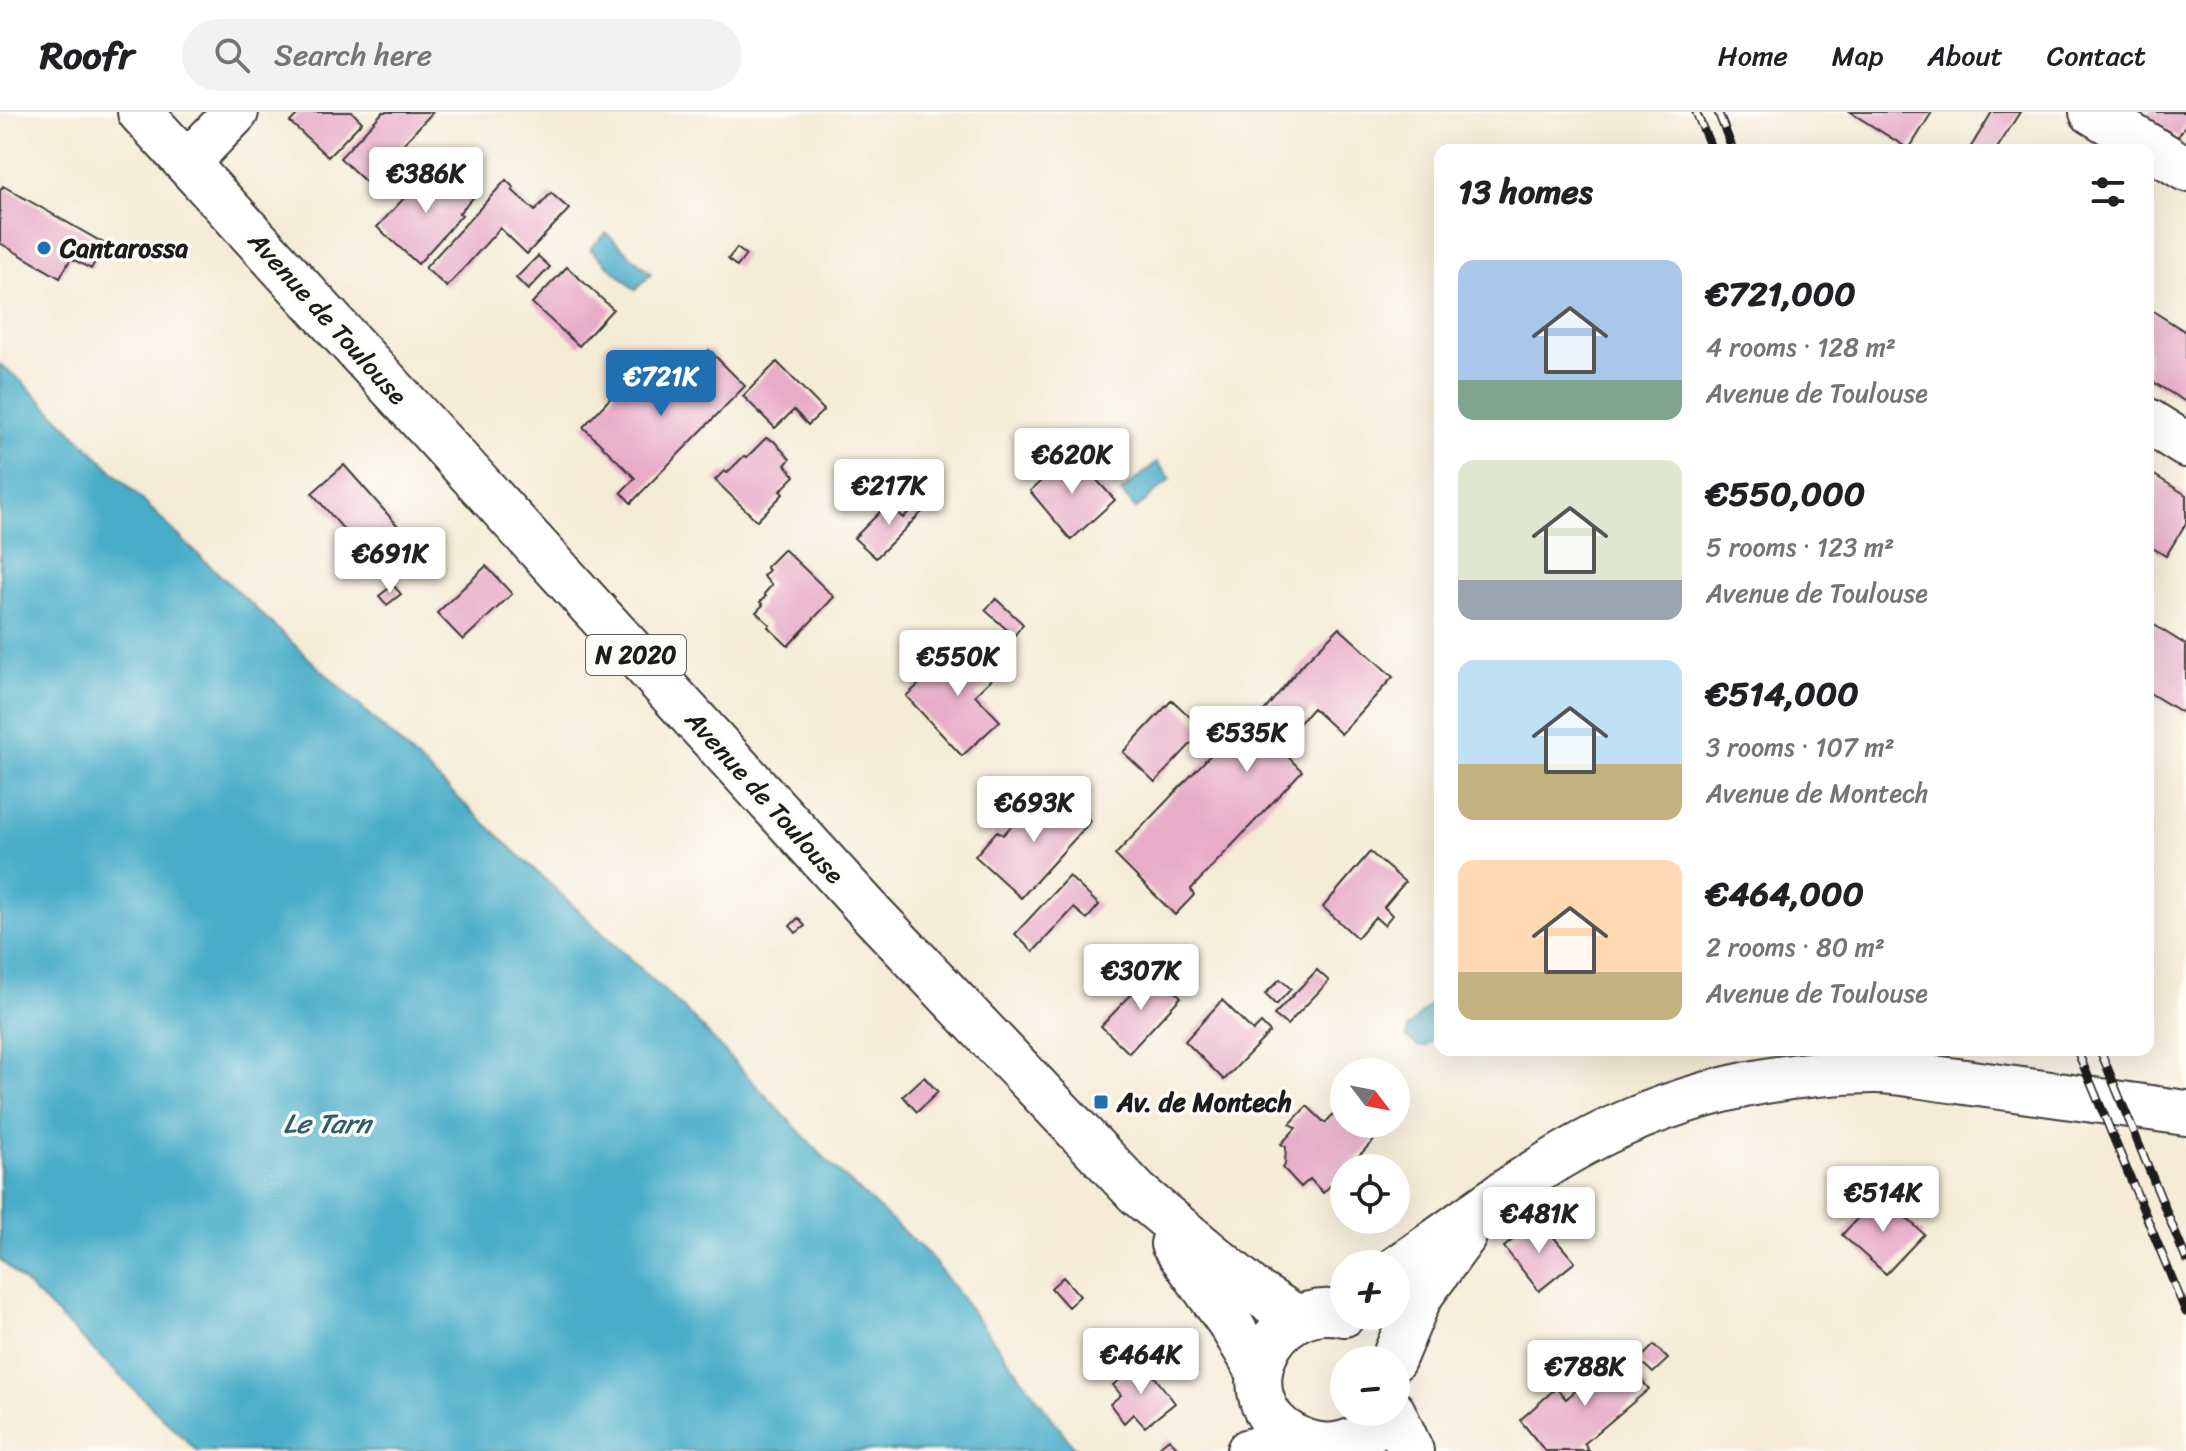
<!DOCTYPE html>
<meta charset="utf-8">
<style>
:root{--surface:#fff;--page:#f2f2f2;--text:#202124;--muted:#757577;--line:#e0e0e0;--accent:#1f6fb2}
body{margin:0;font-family:Sriracha,sans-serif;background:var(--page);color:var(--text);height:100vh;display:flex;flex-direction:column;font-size:30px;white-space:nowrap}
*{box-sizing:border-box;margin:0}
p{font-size:26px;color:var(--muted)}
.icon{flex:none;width:44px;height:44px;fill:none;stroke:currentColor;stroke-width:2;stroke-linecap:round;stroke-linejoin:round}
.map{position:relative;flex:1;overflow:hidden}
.drawer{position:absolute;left:1434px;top:32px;width:720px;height:912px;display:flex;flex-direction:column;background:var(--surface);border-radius:16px;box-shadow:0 8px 32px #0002}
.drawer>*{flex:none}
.needle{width:52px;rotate:122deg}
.fabs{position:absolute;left:1330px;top:946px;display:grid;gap:16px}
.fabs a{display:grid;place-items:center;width:80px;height:80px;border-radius:50%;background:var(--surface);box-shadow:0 8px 32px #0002;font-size:40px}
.price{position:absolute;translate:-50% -68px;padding:0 18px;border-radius:8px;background:#fff;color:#222;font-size:26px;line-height:52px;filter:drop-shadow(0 2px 4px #0008)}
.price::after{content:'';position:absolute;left:50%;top:48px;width:24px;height:18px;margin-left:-12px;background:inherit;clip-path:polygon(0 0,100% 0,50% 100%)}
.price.active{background:var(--accent);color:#fff}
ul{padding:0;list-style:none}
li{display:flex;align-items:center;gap:24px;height:200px;padding:0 24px}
li span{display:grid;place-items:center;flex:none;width:224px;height:160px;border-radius:16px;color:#555}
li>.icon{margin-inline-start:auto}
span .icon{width:96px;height:96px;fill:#fffc;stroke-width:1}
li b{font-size:34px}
h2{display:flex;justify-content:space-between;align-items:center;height:96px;padding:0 24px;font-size:34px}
header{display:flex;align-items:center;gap:48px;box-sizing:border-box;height:112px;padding:0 40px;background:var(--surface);border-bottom:2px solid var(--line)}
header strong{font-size:38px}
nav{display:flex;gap:44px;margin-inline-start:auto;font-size:28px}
.search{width:560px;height:72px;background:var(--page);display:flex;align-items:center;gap:20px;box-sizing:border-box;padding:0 28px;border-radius:44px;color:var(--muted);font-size:30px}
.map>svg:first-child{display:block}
.water{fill:#4aadc9;stroke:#336472;stroke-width:2}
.building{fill:#e8acc7}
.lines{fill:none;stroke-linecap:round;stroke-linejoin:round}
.minor-casing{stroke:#3d3b38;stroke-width:48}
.major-casing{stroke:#3d3b38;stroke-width:48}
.minor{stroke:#fff;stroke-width:44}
.major{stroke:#fff;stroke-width:44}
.rail-casing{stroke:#1c1c1c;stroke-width:9}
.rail{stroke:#fdfcf7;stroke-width:6;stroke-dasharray:18;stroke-linecap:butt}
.poi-dot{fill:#1f6fb2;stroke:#fdfcf7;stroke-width:3}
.labels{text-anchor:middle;stroke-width:7;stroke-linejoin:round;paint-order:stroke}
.shield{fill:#fdfcf7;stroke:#605f5e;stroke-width:2}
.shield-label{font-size:24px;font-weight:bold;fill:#1c1c1c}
.poi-label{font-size:26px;font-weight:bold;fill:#1c1c1c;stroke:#fdfcf7;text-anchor:start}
.street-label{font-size:26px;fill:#1c1c1c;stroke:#fdfcf7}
.water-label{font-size:28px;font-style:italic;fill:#315d6a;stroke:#fdfcf7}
</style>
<header>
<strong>Roofr</strong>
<div class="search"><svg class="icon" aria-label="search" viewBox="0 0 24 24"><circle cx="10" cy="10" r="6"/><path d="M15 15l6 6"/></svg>Search here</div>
<nav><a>Home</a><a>Map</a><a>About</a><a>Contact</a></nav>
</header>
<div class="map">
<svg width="2186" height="1339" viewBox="0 0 2186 1339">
<rect width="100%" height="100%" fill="#fdfcf7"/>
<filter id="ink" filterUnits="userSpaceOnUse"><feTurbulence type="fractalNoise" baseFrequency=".0125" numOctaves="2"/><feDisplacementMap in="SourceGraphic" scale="16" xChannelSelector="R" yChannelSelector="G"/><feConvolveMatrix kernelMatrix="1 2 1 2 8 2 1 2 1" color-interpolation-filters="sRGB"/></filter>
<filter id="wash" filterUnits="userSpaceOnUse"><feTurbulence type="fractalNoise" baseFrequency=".006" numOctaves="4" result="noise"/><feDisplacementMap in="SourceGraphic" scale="32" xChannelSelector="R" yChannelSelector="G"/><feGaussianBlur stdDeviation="1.8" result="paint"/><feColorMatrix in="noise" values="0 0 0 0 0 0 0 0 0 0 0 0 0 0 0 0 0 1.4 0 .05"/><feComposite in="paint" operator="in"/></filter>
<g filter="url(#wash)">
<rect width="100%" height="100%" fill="#f5ebd6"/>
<!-- water -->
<path class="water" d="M606,121L651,162L635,178L590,137Z
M0,252L22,270L190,435L690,903L831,1053L929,1143L1077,1339H197L0,1147Z
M1157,350L1171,367L1136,397L1121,380Z
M1438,884L1440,920L1427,934L1419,935L1407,926V917Z"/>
<g id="blocks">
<!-- building -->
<path class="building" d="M300,0H352L362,10L328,45L290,10Z
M383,0H433L367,71L340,46Z
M1850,0H1932L1909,37Z
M1992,0H2020L1996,38H1969Z
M2136,0H2186V12L2178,25Z
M438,55L473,86L459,101L462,103L418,152L377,115L421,68L424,70Z
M506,68L514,76L512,78L535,99L551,81L569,97L527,142L500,116L447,175L425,156Z
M3,74L105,132L91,157L71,146L60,166L0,131V79Z
M737,136L746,143L737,155L728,147Z
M538,144L550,155L528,178L516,166Z
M567,155L613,197L579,234L532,191Z
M2148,196L2186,220V290L2148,267Z
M709,238L745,274L631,391L621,380L635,366L583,315L643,252L670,278Z
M777,250L824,298L808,313L794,298L775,316L743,284Z
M766,326L774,329L790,347L785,353L795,364L780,379L783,382L757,409L715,368L724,359L727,361L744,344L747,345Z
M1072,341L1115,388L1071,428L1030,379Z
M344,353L398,414L365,442L312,381Z
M2148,359L2186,383V411L2166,444L2148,433Z
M932,380L937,385L876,446L854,426L888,392L903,406L923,385L926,387Z
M784,437L834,485L788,534L768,515L770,513L756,500L763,493L760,490L766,484L764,482L772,473L763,464L769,458L766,455Z
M486,454L512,482L463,528L437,501Z
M393,473L401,482L387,493L379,484Z
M996,487L1023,512L1014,524L985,498Z
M2148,509L2186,533V603L2148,580Z
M1339,516L1393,565L1341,622L1313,596L1278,635L1302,659L1191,777L1194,783L1175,803L1115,743L1222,631L1231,639L1302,553Z
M968,528L999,560L975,583L1000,609L962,644L906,584Z
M1172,588L1204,618L1155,670L1123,640Z
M1059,678L1091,709L1021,786L975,744L997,719L1003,723L1016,709L1023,714Z
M1370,740L1405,770L1384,795L1392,803L1384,813L1375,805L1357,826L1323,795Z
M1069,764L1099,793L1087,807L1074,796L1033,840L1015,822Z
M798,806L805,814L796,821L790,814Z
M1317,858L1329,869L1287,913L1274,903Z
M1154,859L1181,885L1129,941L1101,914Z
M1280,867L1291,877L1276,893L1265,882Z
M1222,888L1253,919L1261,911L1270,920L1224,968L1185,929Z
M924,965L938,980L917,1000L903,984Z
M1344,991V1012H1369L1380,1022L1323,1081L1310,1067L1301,1075L1283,1056L1285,1053L1286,1035L1281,1032L1296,1016L1290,1012L1307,994L1325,1011Z
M1880,1082L1924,1122L1886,1162L1842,1123Z
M1538,1107L1575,1150L1539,1179L1504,1135Z
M1063,1165L1080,1184L1068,1195L1051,1176Z
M1654,1233L1668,1247L1653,1261L1639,1248Z
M1619,1241L1649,1277L1584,1332L1589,1339H1545L1520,1308L1556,1276L1566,1287Z
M1143,1250L1175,1291L1145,1315L1133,1302L1124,1311L1110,1292L1121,1283L1113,1273Z
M1169,1327L1181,1339H1163L1159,1335Z"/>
</g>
</g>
<g filter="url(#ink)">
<use href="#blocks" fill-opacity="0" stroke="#3d3b38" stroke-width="2"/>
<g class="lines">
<defs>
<path id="minor" d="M2092,0L2186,57
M187,51L236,0
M2148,309L2186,333
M1249,1339L1301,1328"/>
<path id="major" d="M140,0L872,802L1137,1081L1256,1180L1297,1206
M1173,1132L1230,1211L1259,1260
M1396,1157C1470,1107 1543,1046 1626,1011C1704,977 1788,960 1874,959C1901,959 1930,966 1958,969C2034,979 2110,991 2186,1001
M1344,1202C1269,1184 1225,1288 1293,1324C1306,1331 1320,1335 1335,1333C1356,1330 1374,1319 1385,1300
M1393,1248L1420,1184L1464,1124
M1393,1300L1411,1339"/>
</defs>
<!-- minor casing -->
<use href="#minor" class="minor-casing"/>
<!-- major casing -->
<use href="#major" class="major-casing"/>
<!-- minor -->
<use href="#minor" class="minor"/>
<!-- major -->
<use href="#major" class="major"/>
<defs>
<path id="rail" d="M1696,0L1712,38
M1718,0L1733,38
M2077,938L2186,1200
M2100,938L2186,1147"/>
</defs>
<!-- rail casing -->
<use href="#rail" class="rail-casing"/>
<!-- rail -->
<use href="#rail" class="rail"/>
</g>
</g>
<!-- markers -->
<g class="poi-dot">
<circle cx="44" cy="136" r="8"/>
<rect x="1093" y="982" width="16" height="16" rx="4"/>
</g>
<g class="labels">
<!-- shield labels -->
<rect class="shield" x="586" y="523" width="100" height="40" rx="6"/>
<g class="shield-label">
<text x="636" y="551">N 2020</text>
</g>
<!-- poi labels -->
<g class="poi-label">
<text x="60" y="145">Cantarossa</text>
<text x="1117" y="999">Av. de Montech</text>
</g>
<!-- street labels -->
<g class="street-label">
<text transform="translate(328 206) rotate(48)" y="9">Avenue de Toulouse</text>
<text transform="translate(765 685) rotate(48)" y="9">Avenue de Toulouse</text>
</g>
<!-- water labels -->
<g class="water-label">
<text x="327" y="1021">Le Tarn</text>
</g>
</g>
</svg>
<div class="fabs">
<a><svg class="needle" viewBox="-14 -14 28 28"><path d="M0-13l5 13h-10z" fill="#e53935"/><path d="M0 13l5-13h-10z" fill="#757577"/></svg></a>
<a><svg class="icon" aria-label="locate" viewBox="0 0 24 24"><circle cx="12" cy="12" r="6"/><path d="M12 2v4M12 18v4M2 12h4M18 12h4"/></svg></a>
<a>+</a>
<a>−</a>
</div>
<b class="price" style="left:426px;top:103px">€386K</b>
<b class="price active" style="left:661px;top:306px">€721K</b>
<b class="price" style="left:1072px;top:384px">€620K</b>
<b class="price" style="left:889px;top:415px">€217K</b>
<b class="price" style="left:390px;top:483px">€691K</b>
<b class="price" style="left:958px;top:586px">€550K</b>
<b class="price" style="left:1247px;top:662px">€535K</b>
<b class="price" style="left:1034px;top:732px">€693K</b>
<b class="price" style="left:1141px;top:900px">€307K</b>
<b class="price" style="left:1883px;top:1122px">€514K</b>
<b class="price" style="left:1539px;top:1143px">€481K</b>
<b class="price" style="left:1141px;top:1284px">€464K</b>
<b class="price" style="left:1585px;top:1296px">€788K</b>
<section class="drawer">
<h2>13 homes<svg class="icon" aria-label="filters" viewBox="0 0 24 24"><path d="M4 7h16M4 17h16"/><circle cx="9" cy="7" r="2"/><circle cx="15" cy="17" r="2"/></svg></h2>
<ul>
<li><span style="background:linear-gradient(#a9c7e8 75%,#7fa58c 0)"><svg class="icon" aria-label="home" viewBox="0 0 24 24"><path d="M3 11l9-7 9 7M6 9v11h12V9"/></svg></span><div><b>€721,000</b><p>4 rooms · 128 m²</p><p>Avenue de Toulouse</p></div></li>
<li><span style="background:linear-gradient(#dfe7d0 75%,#9aa5b1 0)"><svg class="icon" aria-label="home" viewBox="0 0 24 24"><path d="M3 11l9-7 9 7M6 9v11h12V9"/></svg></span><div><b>€550,000</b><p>5 rooms · 123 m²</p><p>Avenue de Toulouse</p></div></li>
<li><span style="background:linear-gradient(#bfe0f5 65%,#c2b280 0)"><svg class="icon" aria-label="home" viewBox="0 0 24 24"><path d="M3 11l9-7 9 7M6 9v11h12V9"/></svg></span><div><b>€514,000</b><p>3 rooms · 107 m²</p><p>Avenue de Montech</p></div></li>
<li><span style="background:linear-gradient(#ffd9b3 70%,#c2b280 0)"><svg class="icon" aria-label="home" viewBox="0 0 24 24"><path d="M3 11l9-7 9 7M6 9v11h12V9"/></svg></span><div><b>€464,000</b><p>2 rooms · 80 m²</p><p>Avenue de Toulouse</p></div></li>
</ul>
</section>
</div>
